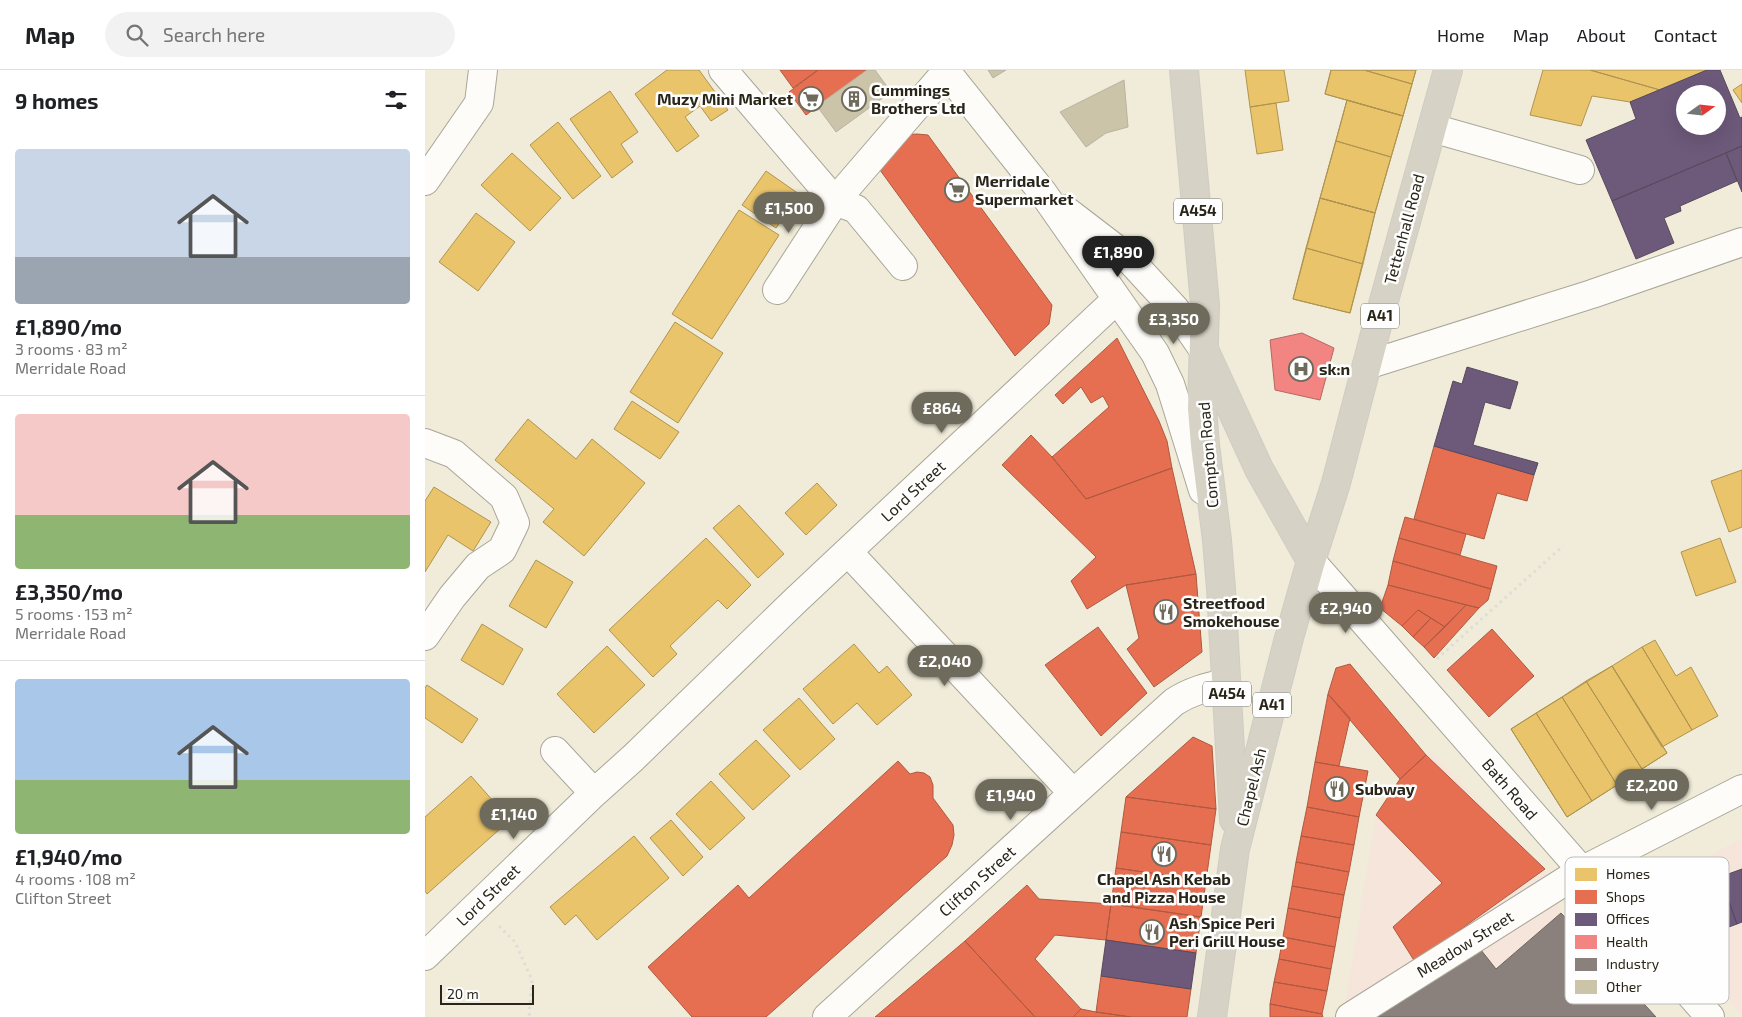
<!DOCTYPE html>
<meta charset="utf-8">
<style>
:root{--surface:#fff;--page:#f2f2f2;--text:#202124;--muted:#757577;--line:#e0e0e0;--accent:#6f6b5c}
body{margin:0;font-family:"Exo 2",sans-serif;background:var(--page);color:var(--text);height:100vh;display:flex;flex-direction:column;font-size:19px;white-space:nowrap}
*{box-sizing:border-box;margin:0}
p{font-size:16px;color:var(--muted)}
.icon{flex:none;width:28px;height:28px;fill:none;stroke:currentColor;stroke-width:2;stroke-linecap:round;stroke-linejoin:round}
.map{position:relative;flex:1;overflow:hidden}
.details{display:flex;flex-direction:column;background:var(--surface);width:425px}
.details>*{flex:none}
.needle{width:32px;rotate:75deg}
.tools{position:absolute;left:1251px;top:15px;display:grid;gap:10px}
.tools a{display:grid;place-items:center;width:50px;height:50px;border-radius:50%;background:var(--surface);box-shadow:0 5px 20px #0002;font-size:25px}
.scale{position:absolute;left:15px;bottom:12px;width:94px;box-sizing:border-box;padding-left:5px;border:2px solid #292518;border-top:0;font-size:14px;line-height:18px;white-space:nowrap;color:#292518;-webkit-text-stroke:4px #fefefe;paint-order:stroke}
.price{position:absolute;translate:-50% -42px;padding:0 11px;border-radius:18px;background:var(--accent);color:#fff;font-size:16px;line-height:32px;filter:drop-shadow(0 1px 2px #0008)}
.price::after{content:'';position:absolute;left:50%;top:30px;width:15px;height:11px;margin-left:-8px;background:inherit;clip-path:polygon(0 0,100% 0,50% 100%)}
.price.selected{background:#222;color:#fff}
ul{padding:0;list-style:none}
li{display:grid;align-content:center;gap:10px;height:265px;padding:0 15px}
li+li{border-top:1px solid var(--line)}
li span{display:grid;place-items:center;height:155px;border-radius:5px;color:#555}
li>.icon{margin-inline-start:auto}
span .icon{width:90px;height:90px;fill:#fffc;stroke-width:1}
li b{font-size:21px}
h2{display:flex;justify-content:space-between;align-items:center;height:60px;padding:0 15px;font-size:21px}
header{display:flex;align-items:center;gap:30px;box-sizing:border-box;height:70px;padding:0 25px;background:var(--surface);border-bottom:1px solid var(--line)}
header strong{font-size:24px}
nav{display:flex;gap:28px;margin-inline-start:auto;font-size:18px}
.search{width:350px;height:45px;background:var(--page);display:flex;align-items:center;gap:12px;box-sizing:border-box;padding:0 18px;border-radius:28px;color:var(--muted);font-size:19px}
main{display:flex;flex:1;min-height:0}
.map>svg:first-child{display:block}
.industrial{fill:#f6e5db}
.homes{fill:#e9c46a;stroke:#af9451}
.shops{fill:#e76f51;stroke:#ae5940}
.offices{fill:#6d597a;stroke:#59495d;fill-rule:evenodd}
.health{fill:#f28482;stroke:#b66862}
.industry{fill:#8a817c;stroke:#6d655e}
.building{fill:#cbc4a9;stroke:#b7b3a5}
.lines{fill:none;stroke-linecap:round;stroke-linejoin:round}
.minor-casing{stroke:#a9a698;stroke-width:30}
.highway-casing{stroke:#cfccc3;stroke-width:30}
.path{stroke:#deddd7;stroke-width:3;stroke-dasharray:2.5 4;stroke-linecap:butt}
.minor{stroke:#fdfcf9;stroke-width:28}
.highway{stroke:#d6d2c5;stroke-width:28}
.labels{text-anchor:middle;stroke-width:5;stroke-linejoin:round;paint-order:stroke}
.shield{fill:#fefefe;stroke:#69665d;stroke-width:1}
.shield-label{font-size:15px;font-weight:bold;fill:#292518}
.poi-label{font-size:16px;font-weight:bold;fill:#292518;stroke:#fefefe;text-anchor:start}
.street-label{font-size:16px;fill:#292518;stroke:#fefefe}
.key{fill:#fefefe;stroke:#bebdb9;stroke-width:1}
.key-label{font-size:14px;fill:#292518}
</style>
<header>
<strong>Map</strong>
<div class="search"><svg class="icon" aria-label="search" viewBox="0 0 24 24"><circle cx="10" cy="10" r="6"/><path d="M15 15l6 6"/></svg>Search here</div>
<nav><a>Home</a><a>Map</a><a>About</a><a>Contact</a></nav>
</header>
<main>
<section class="details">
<h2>9 homes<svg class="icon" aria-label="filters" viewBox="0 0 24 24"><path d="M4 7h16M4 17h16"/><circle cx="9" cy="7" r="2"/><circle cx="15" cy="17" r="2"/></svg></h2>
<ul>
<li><span style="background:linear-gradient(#c9d6e8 70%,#9aa5b1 0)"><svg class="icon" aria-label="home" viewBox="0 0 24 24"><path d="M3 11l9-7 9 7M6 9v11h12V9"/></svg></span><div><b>£1,890/mo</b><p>3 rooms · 83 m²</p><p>Merridale Road</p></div></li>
<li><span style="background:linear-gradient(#f6c9c9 65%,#8fb573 0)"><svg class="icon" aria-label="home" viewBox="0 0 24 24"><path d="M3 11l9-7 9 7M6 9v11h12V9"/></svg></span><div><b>£3,350/mo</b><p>5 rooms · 153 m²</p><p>Merridale Road</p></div></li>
<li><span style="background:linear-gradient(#a9c7e8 65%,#8fb573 0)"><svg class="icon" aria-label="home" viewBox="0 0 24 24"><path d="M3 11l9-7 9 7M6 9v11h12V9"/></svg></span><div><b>£1,940/mo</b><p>4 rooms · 108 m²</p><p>Clifton Street</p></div></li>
</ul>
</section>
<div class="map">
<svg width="1317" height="947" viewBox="0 0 1317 947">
<rect width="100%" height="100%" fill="#f0ecd9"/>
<!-- industrial -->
<path class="industrial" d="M1005,681L1120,799L1136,843L1231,947H918L951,745L975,709Z
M1317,768V946L1214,823Z"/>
<!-- homes -->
<path class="homes" d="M242,0H274L303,40L286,51L275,36L260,47L274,66L252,82L210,24Z
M820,0H859L864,31L825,37Z
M906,0H939L987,14L978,46L900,24Z
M906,0H991L978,46L900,24Z
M939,0H991L987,14Z
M1118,0H1165L1235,20L1205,32L1167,26L1156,56L1105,45Z
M1165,0H1282L1235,20Z
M1317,14V33L1308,20Z
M185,21L213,62L196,74L208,92L187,108L145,49Z
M922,30L978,46L966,87L911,71Z
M922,30L978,46L950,143L895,128Z
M851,33L858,80L832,84L825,37Z
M133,52L176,106L148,129L105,75Z
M911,71L966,87L950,143L895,128Z
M87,83L136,128L105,161L56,115Z
M341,101L374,124L351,158L317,135Z
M895,128L950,143L925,243L868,229Z
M895,128L950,143L938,194L881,178Z
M314,140L354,165L287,269L247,244Z
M51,143L90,172L53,221L14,192Z
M881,178L938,194L925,243L868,229Z
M250,252L298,283L253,353L205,322Z
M207,331L254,362L235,389L189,359Z
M103,349L151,389L167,369L220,413L159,486L118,452L129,439L70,390Z
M1317,400V457L1304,462L1286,411Z
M392,413L412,435L381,465L360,443Z
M9,417L66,452L48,481L23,465L0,502V431Z
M314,435L359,484L333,508L288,458Z
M281,468L326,515L302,539L293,530L245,576L252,584L228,607L184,560Z
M1295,468L1311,512L1271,526L1256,482Z
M111,490L148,512L121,558L84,536Z
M57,554L98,579L78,615L36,590Z
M1230,570L1251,606L1266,597L1293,646L1267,660L1217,577Z
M429,574L454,603L462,596L487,625L452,655L432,633L408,654L378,619Z
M182,576L220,615L169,663L132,624Z
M1217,577L1267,660L1237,677L1187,596Z
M1187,596L1242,683L1142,747L1086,659Z
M1187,596L1242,683L1217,699L1161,611Z
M1161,611L1217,699L1192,715L1137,627Z
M2,615L53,649L37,673L0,648V618Z
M1137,627L1192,715L1167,731L1111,643Z
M374,628L410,669L375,700L338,660Z
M1111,643L1167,731L1142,747L1086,659Z
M331,670L365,706L328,740L294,704Z
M46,706L85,750L2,824L0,821V747Z
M286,711L320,748L285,780L251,744Z
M246,750L278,787L258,806L225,768Z
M209,766L244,808L172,870L151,845L140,855L125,837Z"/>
<!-- shops -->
<path class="shops" d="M355,0H393L368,18Z
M393,0H442L381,45L364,22Z
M492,64L503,65L627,235L624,254L590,286L455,100L479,65Z
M692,268L734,351L742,371L747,398L661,429L627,387L684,337L678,326L666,333L656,317L638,334L630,325Z
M606,365L627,387L661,429L747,398L771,504L701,515L662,539L646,511L671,487L577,395Z
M1009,376L1109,405L1102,431L1072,423L1059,469L989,449Z
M980,447L1041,464L1035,485L974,468Z
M974,468L1072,496L1066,519L968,491Z
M968,491L1066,519L1063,530L1054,538L963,515Z
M771,504L777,582L729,617L702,579L714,568L701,515Z
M963,515L1041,535L1020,557L993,540L977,556L955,538Z
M1041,535L1054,538L1009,588L999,577Z
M993,540L1006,548L988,567L977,556Z
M1006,548L1020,557L999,577L988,567Z
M673,557L722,623L676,666L620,595Z
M1067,559L1109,606L1064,647L1022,600Z
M925,594L1001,685L975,709L903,624L911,598Z
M903,624L925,648L914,696L890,692Z
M768,667L787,676L791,739L701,727Z
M1001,685L1120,799L990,892L968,857L1017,813L951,745L975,709Z
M473,691L485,704L492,702L499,703L505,707L508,715V728L528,755L529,765L527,775L522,786L341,947H267L223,897L313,815L324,828Z
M890,692L943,701L934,747L882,737Z
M701,727L791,739L786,775L696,762Z
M882,737L934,747L929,775L876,766Z
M696,762L786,775L781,811L691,798Z
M876,766L929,775L924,802L871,792Z
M871,792L924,802L919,825L867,816Z
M691,798L781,811L776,847L686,834Z
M602,815L614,829L686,834L681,870L630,865L610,889L656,939L648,947H610L540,871Z
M867,816L919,825L915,848L863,838Z
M686,834L776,847L771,883L681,870Z
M863,838L915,848L910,877L858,867Z
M858,867L910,877L906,899L854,889Z
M540,871L610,947H450Z
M854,889L906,899L902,921L849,912Z
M676,906L766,919L762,947H706L671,942Z
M849,912L902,921L897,944L845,934Z
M845,934L897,944L898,947H845Z
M656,939L671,942L706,947H648Z"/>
<!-- offices -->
<path class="offices" d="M1282,0H1295L1315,48L1317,47V76L1187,131L1161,70L1211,49L1205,32ZM1260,24H1292V56H1260Z
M1317,76V122L1301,83Z
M1301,83L1312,111L1255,136L1256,141L1239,148L1249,173L1211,189L1187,131Z
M1042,297L1093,312L1085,339L1060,332L1048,375L1113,393L1109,405L1009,376L1028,311L1037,314Z
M1317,799V852L1312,854L1295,807Z
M1295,807L1312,854L1282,865L1264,819Z
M681,870L771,883L766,919L676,906Z"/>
<!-- health -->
<path class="health" d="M877,263L909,278L895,330L850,320L845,270Z"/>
<!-- industry -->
<path class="industry" d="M1136,843L1231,947H944L1052,875L1071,899Z"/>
<!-- building -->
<path class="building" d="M442,0H450L466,22L411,62L392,36Z
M563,0H581L568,8Z
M699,10L703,57L681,63L661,77L635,42Z"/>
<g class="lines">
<defs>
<path id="minor" d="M298,0L410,131L431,139L478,196
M520,0L618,123L730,283L745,314L778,420
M1007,58L1155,100
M0,111L54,33L58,0
M639,139L703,188L750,239L780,282
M352,220L410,131L521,2
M942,295L1167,224L1317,172
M0,373L29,384L79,427L90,453L77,480L53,496L27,527L0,566
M423,482L648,723
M886,491L1285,947
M130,681L169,723
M0,886L169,723L208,688L371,530L692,229
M402,947L749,632C766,621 782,617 801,613
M925,947L1156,801L1317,719"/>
<path id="highway" d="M759,0L780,235L777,338L780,375L792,470L796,519L809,750
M782,286L834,399L886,491
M787,947L810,779L864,568L886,491L911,413L952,256L1023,0"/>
</defs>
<!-- minor casing -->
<use href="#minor" class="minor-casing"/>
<!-- highway casing -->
<use href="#highway" class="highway-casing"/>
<!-- path -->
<path class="path" d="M1012,589L1138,476
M74,856L90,872L107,910L104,947"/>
<!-- minor -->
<use href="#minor" class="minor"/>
<!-- highway -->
<use href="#highway" class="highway"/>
</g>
<!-- icons -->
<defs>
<symbol id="supermarket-ring" viewBox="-11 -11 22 22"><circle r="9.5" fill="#fefefe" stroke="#6f6b5c" stroke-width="1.5"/><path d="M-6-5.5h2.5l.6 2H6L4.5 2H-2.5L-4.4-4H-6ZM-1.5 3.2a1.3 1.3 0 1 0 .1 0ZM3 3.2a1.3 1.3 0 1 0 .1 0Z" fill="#6f6b5c"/></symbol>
<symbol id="building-ring" viewBox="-11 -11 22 22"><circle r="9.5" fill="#fefefe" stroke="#6f6b5c" stroke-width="1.5"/><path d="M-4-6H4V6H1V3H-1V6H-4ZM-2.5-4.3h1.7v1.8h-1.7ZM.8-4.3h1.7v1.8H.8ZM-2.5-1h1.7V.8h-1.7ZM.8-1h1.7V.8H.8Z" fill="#6f6b5c"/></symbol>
<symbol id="hospital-ring" viewBox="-11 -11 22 22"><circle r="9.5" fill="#fefefe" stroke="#6f6b5c" stroke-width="1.5"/><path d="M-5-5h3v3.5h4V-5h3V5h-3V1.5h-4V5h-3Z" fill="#6f6b5c"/></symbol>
<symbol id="restaurant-ring" viewBox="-11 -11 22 22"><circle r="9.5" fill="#fefefe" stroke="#6f6b5c" stroke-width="1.5"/><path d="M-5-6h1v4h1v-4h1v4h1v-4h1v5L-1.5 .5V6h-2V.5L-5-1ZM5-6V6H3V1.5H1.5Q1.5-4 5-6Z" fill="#6f6b5c"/></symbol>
</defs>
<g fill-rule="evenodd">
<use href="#supermarket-ring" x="372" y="15" width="28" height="28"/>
<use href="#building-ring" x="415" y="15" width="28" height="28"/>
<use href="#supermarket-ring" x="518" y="106" width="28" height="28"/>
<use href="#hospital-ring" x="862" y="285" width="28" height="28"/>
<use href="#restaurant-ring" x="727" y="528" width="28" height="28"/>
<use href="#restaurant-ring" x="898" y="705" width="28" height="28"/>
<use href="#restaurant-ring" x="725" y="770" width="28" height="28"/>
<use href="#restaurant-ring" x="713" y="848" width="28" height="28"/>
</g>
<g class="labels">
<!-- shield labels -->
<g class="shield">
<rect x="749" y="128.5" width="48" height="25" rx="4"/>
<rect x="936" y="233.5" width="38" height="25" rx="4"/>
<rect x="778" y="611.5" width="48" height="25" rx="4"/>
<rect x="828" y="622.5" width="38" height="25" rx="4"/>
</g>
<g class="shield-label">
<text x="773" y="146">A454</text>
<text x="955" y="251">A41</text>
<text x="802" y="629">A454</text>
<text x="847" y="640">A41</text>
</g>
<!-- poi labels -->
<g class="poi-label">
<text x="446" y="26">Cummings<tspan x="446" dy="18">Brothers Ltd</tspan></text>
<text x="368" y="35" text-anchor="end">Muzy Mini Market</text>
<text x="550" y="117">Merridale<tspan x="550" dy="18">Supermarket</tspan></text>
<text x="894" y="305">sk:n</text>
<text x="758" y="539">Streetfood<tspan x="758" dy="18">Smokehouse</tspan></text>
<text x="930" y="725">Subway</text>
<text x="739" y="815" text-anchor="middle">Chapel Ash Kebab<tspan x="739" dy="18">and Pizza House</tspan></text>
<text x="744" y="859">Ash Spice Peri<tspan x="744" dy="18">Peri Grill House</tspan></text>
</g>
<!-- street labels -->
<g class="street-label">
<text transform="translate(979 159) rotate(-75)" y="6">Tettenhall Road</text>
<text transform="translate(783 385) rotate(-95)" y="6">Compton Road</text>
<text transform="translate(488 421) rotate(-43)" y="6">Lord Street</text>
<text transform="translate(826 717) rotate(-76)" y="6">Chapel Ash</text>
<text transform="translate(1085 719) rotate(49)" y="6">Bath Road</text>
<text transform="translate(552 811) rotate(-42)" y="6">Clifton Street</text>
<text transform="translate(63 825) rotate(-44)" y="6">Lord Street</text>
<text transform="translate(1040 874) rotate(-32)" y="6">Meadow Street</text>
</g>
</g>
<!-- legend -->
<rect x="1140" y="787" width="164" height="147" rx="8" class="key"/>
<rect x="1150" y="798" width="22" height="13" fill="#e9c46a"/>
<rect x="1150" y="820" width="22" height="14" fill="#e76f51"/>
<rect x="1150" y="843" width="22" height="13" fill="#6d597a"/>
<rect x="1150" y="865" width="22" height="14" fill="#f28482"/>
<rect x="1150" y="888" width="22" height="13" fill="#8a817c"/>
<rect x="1150" y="910" width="22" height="14" fill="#cbc4a9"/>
<g class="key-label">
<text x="1181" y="809">Homes</text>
<text x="1181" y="832">Shops</text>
<text x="1181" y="854">Offices</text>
<text x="1181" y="877">Health</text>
<text x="1181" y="899">Industry</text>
<text x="1181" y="922">Other</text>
</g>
</svg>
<div class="tools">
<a><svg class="needle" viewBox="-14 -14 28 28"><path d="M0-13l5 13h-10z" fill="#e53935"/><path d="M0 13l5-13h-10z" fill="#757577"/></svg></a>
</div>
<div class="scale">20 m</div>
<b class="price" style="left:364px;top:164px">£1,500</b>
<b class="price selected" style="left:693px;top:208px">£1,890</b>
<b class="price" style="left:749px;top:275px">£3,350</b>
<b class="price" style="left:517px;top:364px">£864</b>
<b class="price" style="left:921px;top:564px">£2,940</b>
<b class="price" style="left:520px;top:617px">£2,040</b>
<b class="price" style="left:1227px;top:741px">£2,200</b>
<b class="price" style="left:586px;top:751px">£1,940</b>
<b class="price" style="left:89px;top:770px">£1,140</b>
</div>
</main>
